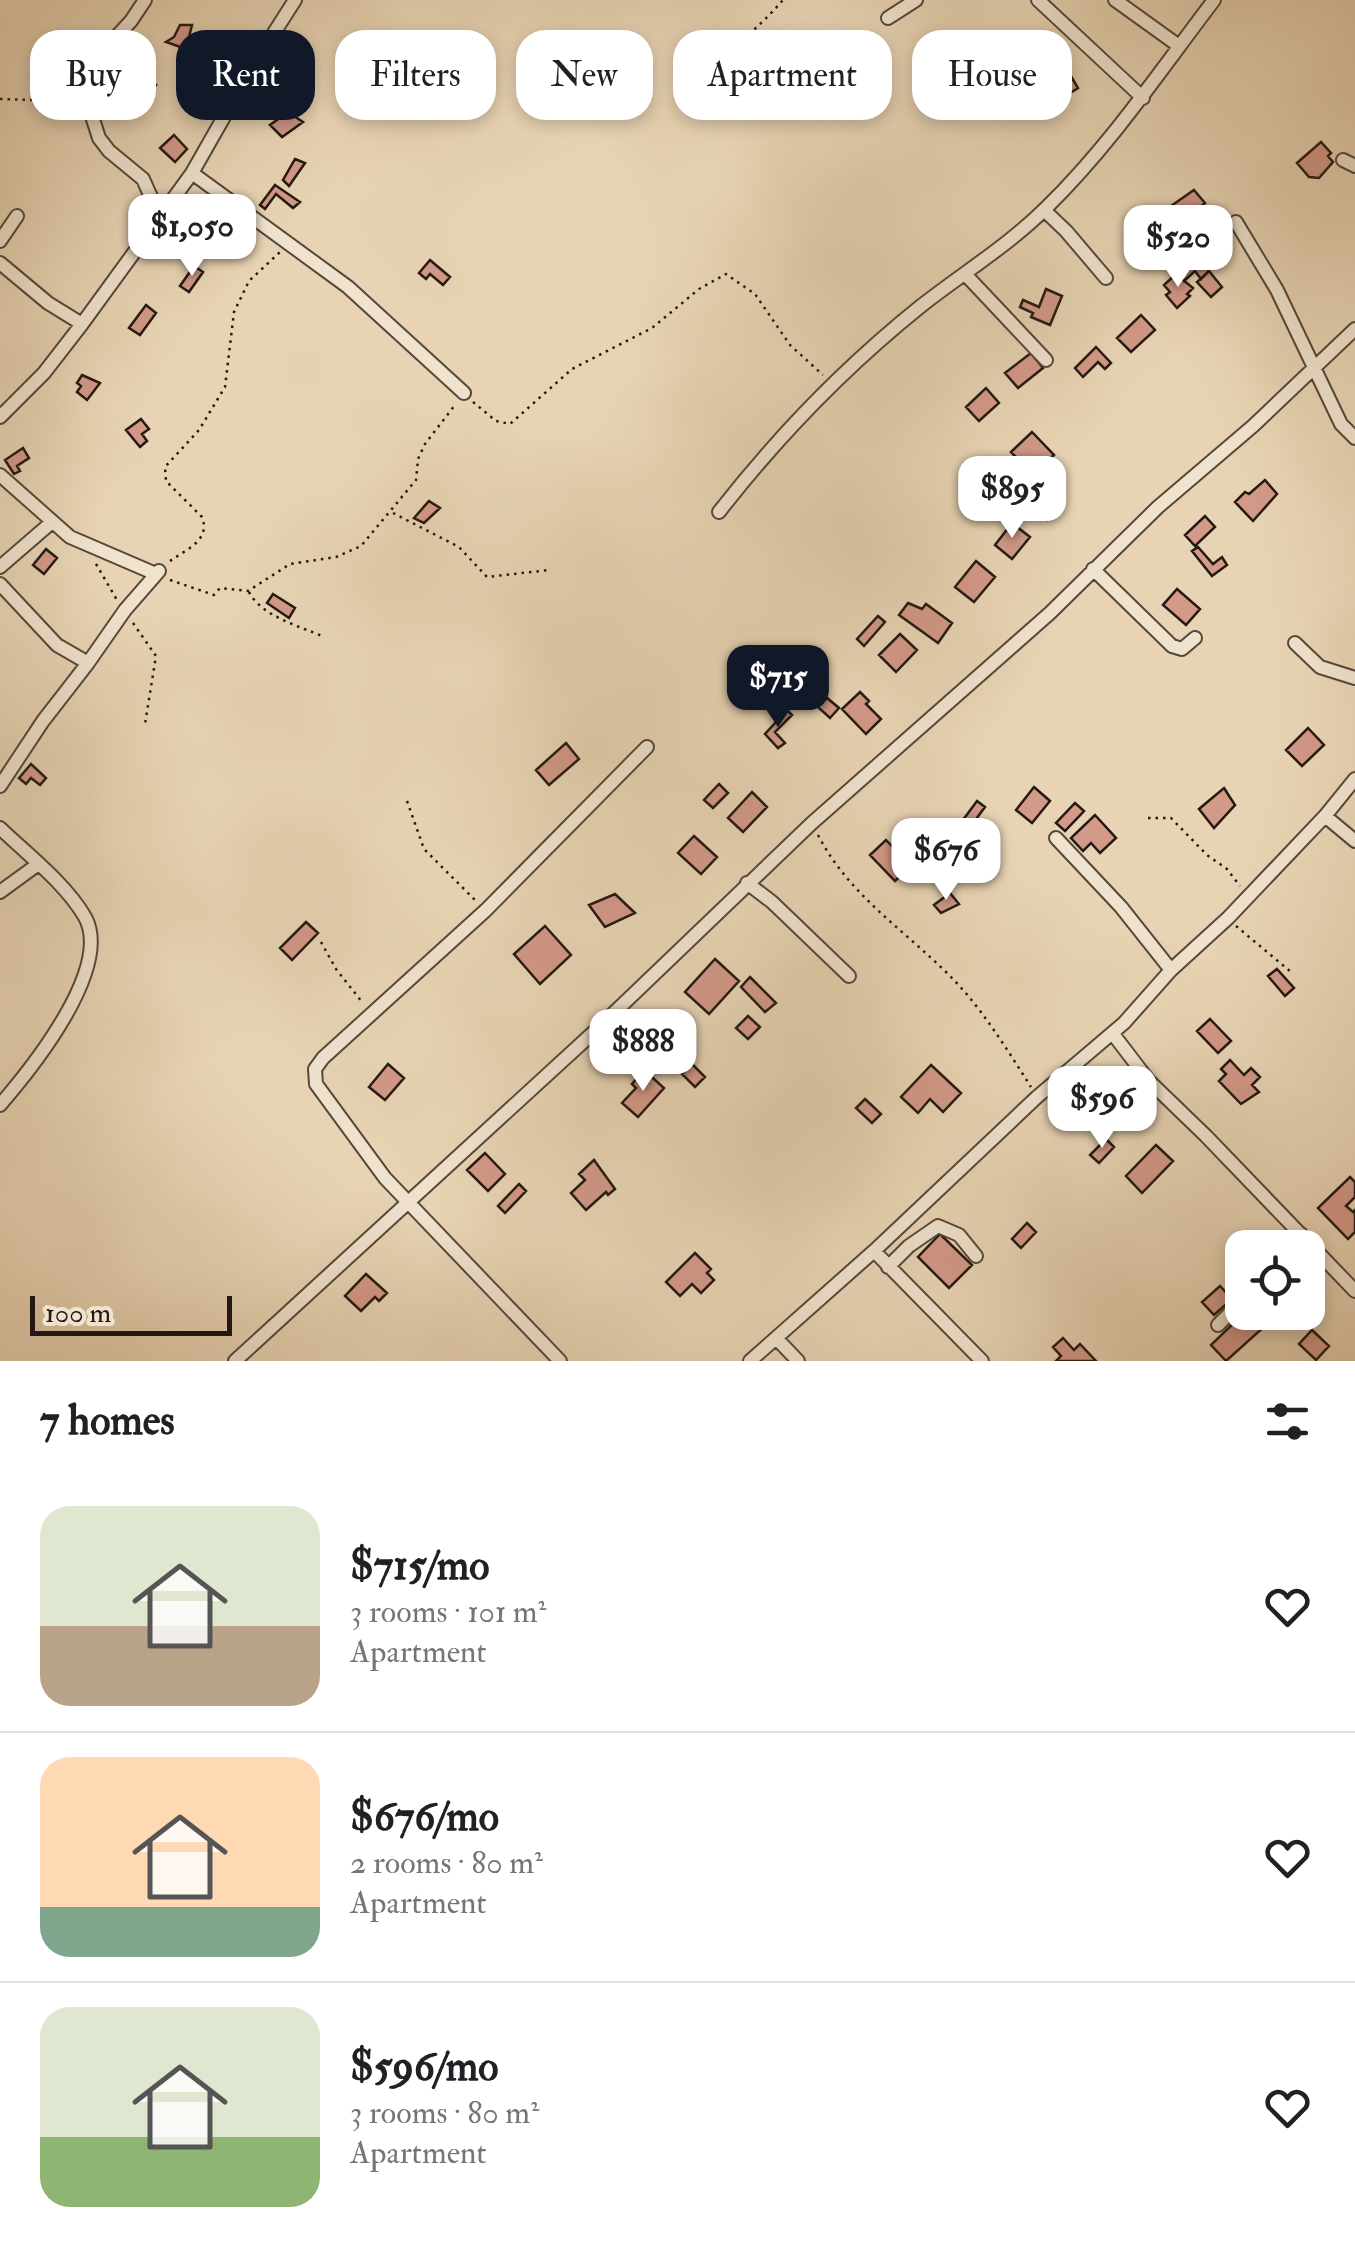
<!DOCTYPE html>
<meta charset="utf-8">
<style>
:root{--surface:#fff;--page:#f2f2f2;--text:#202124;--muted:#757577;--line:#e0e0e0;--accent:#111827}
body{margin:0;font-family:"IM FELL Double Pica",serif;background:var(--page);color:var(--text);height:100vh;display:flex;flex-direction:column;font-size:38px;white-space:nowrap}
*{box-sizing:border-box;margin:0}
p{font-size:32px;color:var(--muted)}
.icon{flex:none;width:55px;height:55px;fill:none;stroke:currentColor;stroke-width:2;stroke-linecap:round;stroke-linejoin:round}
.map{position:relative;height:1361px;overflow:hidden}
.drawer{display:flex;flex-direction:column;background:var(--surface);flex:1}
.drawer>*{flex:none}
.banner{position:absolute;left:30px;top:30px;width:1295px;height:90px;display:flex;gap:20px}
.fabs{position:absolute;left:1225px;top:1230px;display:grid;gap:20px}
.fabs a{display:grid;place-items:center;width:100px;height:100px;border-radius:20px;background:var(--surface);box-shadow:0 5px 15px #0003;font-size:50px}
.scale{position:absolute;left:30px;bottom:25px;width:202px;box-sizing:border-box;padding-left:10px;border:5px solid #241912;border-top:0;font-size:28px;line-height:35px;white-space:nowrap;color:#241912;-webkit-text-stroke:8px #f0e3ce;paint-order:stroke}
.price{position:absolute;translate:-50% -85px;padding:0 22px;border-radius:20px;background:#fff;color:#222;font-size:32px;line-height:65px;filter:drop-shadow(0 2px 5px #0008)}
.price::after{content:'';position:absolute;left:50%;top:60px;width:30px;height:22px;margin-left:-15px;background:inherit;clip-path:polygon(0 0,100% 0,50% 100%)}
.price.selected{background:var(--accent);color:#fff}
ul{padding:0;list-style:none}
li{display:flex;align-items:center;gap:30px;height:250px;padding:0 40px}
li+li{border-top:2px solid var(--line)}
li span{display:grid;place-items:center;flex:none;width:280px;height:200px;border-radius:30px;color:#555}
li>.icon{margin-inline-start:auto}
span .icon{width:120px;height:120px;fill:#fffc;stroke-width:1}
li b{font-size:42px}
h2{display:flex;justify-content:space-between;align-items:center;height:120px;padding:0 40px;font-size:42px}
.tag{padding:0 35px;border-radius:30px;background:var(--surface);box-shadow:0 5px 15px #0003;font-size:35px;line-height:90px}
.tag.selected{background:var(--accent);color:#fff}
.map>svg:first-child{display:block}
.building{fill:#d39989;stroke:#241912;stroke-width:2.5}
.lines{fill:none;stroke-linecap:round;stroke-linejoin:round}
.street-casing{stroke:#55483a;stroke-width:16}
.path{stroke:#241912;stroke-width:2.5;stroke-dasharray:2.5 5;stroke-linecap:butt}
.street{stroke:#f0e3ce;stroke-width:12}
</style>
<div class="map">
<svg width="1355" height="1361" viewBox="0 0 1355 1361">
<rect width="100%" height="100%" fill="#e8d4b4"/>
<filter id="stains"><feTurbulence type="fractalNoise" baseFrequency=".002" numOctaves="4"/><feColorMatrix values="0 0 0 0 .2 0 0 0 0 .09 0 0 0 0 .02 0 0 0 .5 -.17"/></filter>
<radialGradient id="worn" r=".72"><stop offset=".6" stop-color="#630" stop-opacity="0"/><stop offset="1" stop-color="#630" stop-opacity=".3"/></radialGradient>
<!-- building -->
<path class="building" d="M180,25H192L186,49L166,42L174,37Z
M840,41L861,56L852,67L844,60L837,70L827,63Z
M191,51L209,69L201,77L183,59Z
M1068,71L1078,88L1067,95L1057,77Z
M147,80L156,85L142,106L133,100Z
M288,112L303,122L282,137L270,125Z
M174,135L187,149L175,162L160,148Z
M1321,142L1331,153L1328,156L1333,162L1319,178L1309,177L1297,163Z
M295,159L305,163L289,186L283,180Z
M275,185L300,202L293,208L276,194L265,209L260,205Z
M1194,190L1205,203L1198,209L1196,219L1172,230L1165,214L1174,210L1171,206Z
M201,233L210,240L193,263L181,250L187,242L192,246Z
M1195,255L1209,271L1201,279L1195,271L1184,281L1179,275L1191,264L1190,260Z
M430,260L450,277L443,285L430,274L426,279L419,273Z
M194,266L203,272L189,292L180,286Z
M1209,271L1222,287L1211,297L1197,282Z
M1176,274L1193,288L1187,294L1190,296L1177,308L1166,295L1170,292L1164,285Z
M1046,289L1062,296L1050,325L1031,317L1033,313L1020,307L1023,300L1039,307Z
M146,305L156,313L140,335L129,328Z
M1141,315L1155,330L1131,352L1117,338Z
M1096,347L1111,363L1105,369L1098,362L1083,377L1075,368Z
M1031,353L1043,368L1018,388L1005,373Z
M82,375L100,383L87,400L77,392L81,386L77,383Z
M986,388L999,403L979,421L966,407Z
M141,419L149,429L142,434L147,441L140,447L126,430Z
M1032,432L1054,455L1044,464L1039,459L1028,470L1011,452Z
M23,448L29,458L17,466L20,471L14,474L5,460Z
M1265,480L1277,494L1253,521L1235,502L1245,492L1249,494Z
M1030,484L1053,514L1047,520L1022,491Z
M429,501L440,508L424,523L414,518Z
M1205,516L1215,527L1195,546L1185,535Z
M1012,523L1030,537L1012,559L995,545Z
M1198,547L1213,564L1222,557L1227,565L1212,576L1192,551Z
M46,549L57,558L44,574L33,565Z
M976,561L995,577L974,602L955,587Z
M1177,589L1200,609L1186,625L1163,605Z
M273,594L295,608L289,618L267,603Z
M908,603L922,609L926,604L952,623L938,643L899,615Z
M878,616L885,622L864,646L857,639Z
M900,634L917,650L896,672L879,655Z
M816,691L821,695L816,699L821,703L827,698L839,708L830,718L809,699Z
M860,692L869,701L866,704L881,719L866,734L842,709Z
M787,710L792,715L775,732L785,743L778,748L765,734Z
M1308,728L1324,745L1302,766L1286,750Z
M566,743L579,759L549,785L536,770Z
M31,764L46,778L40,785L31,778L26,784L19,778Z
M719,784L728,793L713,808L704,800Z
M1034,787L1050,801L1032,823L1016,810Z
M1224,788L1235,805L1214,828L1199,809Z
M752,792L767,807L743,832L728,818Z
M977,801L985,807L965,834L957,828Z
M1075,803L1084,811L1065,831L1056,823Z
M1095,815L1116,838L1100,853L1091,843L1083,851L1071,838Z
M694,836L717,857L701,874L678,853Z
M886,840L911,866L895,881L870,855Z
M950,893L959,904L941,913L934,905Z
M615,894L635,913L605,927L589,905Z
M306,922L318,933L292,960L280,948Z
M545,926L571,955L540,984L514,954Z
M715,959L739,981L709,1014L685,992Z
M1277,969L1294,988L1285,996L1268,976Z
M750,977L776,1003L765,1012L741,987Z
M748,1016L760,1027L748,1039L736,1028Z
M1210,1019L1231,1041L1218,1053L1197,1031Z
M1230,1060L1244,1075L1251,1068L1260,1077L1252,1085L1259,1092L1241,1104L1219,1081L1226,1074L1221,1069Z
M388,1064L404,1078L385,1100L369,1087Z
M692,1064L705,1077L695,1087L682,1074Z
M931,1065L961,1093L943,1112L930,1099L918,1113L901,1097Z
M644,1070L664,1088L638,1117L622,1103L636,1088L632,1084Z
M865,1099L881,1114L872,1123L856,1108Z
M1106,1139L1114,1147L1099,1163L1090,1155Z
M1156,1145L1173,1161L1142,1193L1126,1176Z
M485,1153L505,1174L488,1191L467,1170Z
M594,1160L615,1189L608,1195L606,1192L586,1210L571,1193L585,1180L579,1174Z
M1350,1177L1355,1182V1197L1346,1206L1353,1212L1355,1210V1232L1348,1239L1318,1208Z
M519,1184L526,1191L505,1213L498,1206Z
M1027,1223L1036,1232L1021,1248L1012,1239Z
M940,1234L972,1265L949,1288L918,1257Z
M695,1253L711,1269L707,1273L714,1280L701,1293L692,1284L680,1296L666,1282Z
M366,1274L387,1293L379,1301L375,1297L361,1311L345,1296Z
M1220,1286L1232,1299L1214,1315L1202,1302Z
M1245,1312H1252L1265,1326L1226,1361L1211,1345Z
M1312,1330L1329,1346L1316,1360L1299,1344Z
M1063,1338L1074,1350L1080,1344L1096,1361H1056L1061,1356L1053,1347Z"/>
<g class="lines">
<defs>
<path id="street" d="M145,0L131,21L90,65L82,85L99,138L109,151L143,179L159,215
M1038,0L1143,98
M1115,0L1179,46
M888,18L916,0
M1343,160L1355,166
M192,173L348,287L464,393
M1044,210L1066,231L1106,278
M1236,222L1277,290L1341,424L1355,438
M0,241L17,216
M0,263L48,303L82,324
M965,274L1046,360
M0,417L44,373L82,324L192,173L254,64L295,0
M0,475L70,537L156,574
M719,512C779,435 845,367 921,306C963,273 1009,245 1047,207C1111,144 1160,71 1214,0
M0,567L52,522
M1093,569L1172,646L1182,649L1195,638
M0,584L57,645L88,663L125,610L159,571
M1295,643L1320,667L1355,678
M0,786L43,721L88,663
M1325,816L1355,841
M0,828C28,855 65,883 85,917C113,968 32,1068 0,1105
M1056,838L1121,907L1171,970
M747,883L772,902L849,976
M0,892L37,865
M1113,1034L1149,1081L1206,1136L1355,1291
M1290,1248L1301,1234
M874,1251L982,1361
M888,1267L909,1246L938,1226L959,1235L976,1256
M1218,1325L1242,1301
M776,1338L798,1361
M235,1361L595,1031L812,823L1050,613L1158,507L1253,426L1355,329
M560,1361L385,1178L316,1084L315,1069L323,1058L486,910L647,747
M750,1361L874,1251L1037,1097L1124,1023L1171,970L1228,918L1325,816L1355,779"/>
</defs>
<!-- street casing -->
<use href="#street" class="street-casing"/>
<!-- path -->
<path class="path" d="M685,73C723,59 757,30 783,0
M0,99L32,100L70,90
M473,402L496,421L510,424L572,369L652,328L699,289L726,274L755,294L790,345L823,375
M393,513L459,547L487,577L549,570
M170,561C187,549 211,540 202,517L166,481L165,467L199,430L225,387L234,312L249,281L280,252
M96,564L117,600
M170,580L214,595L220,588L248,591L290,564L336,557L361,546L416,480L418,459L425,444L455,405
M249,592C261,616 299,626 322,636
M133,623L156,656L145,724
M407,801L424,849L477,902
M1148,818H1171L1207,855L1227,869L1240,886
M818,835C849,895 903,929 949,975C982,1008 1006,1048 1031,1087
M1236,926L1291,972
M321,942L336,969L362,1002"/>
<!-- street -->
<use href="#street" class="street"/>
</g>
<rect width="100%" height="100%" filter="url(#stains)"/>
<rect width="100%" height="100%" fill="url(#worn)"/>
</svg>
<div class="fabs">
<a><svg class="icon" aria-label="locate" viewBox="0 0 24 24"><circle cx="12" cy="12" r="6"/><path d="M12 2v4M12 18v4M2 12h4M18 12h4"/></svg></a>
</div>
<div class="scale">100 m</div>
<b class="price" style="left:192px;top:279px">$1,050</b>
<b class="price" style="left:1178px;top:290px">$520</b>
<b class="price" style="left:1012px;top:541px">$895</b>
<b class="price selected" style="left:778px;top:730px">$715</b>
<b class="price" style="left:946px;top:903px">$676</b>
<b class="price" style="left:643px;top:1094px">$888</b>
<b class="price" style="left:1102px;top:1151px">$596</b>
<div class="banner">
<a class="tag">Buy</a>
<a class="tag selected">Rent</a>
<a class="tag">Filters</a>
<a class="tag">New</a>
<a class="tag">Apartment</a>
<a class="tag">House</a>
</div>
</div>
<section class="drawer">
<h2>7 homes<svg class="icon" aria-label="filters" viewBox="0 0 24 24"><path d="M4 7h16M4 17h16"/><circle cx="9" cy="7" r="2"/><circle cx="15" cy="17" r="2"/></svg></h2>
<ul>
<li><span style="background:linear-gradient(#dfe7d0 60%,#b9a48a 0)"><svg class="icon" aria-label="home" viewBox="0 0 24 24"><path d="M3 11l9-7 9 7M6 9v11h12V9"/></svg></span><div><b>$715/mo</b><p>3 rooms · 101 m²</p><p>Apartment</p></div><svg class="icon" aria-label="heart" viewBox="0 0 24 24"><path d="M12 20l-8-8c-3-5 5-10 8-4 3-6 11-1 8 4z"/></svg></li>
<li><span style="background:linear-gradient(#ffd9b3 75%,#7fa58c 0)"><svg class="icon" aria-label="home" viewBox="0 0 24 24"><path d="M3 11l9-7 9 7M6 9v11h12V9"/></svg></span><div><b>$676/mo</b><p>2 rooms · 80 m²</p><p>Apartment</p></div><svg class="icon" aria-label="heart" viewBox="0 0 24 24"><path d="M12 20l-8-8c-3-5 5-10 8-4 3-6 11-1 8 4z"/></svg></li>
<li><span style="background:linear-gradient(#dfe7d0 65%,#8fb573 0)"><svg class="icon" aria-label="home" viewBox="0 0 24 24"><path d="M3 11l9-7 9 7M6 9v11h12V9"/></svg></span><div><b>$596/mo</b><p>3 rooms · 80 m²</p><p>Apartment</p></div><svg class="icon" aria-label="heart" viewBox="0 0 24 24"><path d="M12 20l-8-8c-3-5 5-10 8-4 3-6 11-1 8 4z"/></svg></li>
</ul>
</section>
